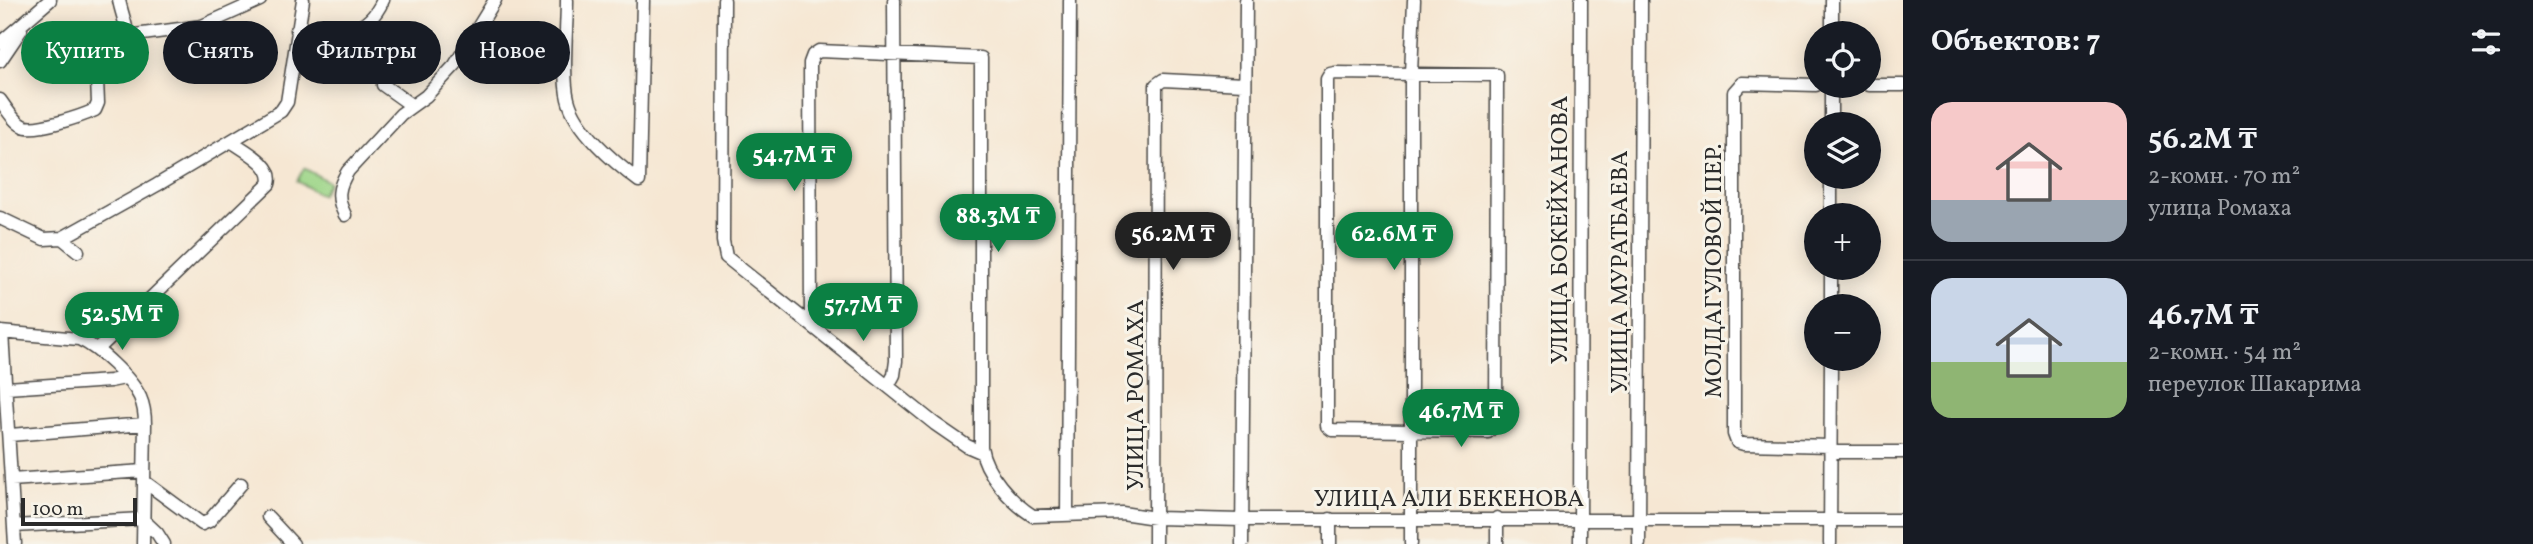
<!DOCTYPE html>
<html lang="ru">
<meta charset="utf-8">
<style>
:root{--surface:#171b24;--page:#20242c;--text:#f1f3f6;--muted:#9ea1a6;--line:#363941;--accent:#0b8043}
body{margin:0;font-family:Vollkorn,serif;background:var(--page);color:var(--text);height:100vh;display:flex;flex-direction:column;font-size:26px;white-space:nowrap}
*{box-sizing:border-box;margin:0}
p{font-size:23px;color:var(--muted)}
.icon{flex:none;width:38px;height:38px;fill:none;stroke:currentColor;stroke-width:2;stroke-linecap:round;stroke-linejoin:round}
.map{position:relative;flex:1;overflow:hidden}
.panel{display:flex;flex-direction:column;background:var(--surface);width:630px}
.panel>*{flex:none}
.guide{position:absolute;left:21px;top:21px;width:665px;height:63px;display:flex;gap:14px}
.tools{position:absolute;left:1804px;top:21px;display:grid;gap:14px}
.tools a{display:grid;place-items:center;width:77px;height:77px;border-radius:50%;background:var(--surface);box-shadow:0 4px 18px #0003;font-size:35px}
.scale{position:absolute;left:21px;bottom:18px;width:116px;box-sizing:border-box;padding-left:7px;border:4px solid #2b2b2b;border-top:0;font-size:19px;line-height:24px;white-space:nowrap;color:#2b2b2b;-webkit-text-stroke:5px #f7f3e8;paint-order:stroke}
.price{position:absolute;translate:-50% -60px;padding:0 16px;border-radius:24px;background:var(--accent);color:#fff;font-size:23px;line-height:46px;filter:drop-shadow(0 2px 4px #0008)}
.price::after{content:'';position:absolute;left:50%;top:42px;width:21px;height:16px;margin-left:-10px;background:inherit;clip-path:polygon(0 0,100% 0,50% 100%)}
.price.active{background:#222;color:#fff}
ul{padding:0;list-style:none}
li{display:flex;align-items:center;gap:21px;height:175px;padding:0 28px}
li+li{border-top:2px solid var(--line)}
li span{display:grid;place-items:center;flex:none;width:196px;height:140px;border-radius:21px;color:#555}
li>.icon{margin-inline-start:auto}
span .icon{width:84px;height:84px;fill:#fffc;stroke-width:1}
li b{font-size:30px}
h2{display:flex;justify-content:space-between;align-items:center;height:84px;padding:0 28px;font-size:30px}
.pill{padding:0 24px;border-radius:32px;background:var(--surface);box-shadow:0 4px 18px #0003;font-size:24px;line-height:63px}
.pill.active{background:var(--accent);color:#fff}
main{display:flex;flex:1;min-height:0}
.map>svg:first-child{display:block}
.green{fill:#9dd588;stroke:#64805a;stroke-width:2}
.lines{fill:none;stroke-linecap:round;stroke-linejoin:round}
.minor-casing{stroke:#494744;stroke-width:15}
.minor{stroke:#fff;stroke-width:12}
.labels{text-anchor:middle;stroke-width:6;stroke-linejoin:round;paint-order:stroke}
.street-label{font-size:24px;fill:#2b2b2b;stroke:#f7f3e8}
</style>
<main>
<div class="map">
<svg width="1903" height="544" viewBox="0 0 1903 544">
<rect width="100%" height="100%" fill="#f7f3e8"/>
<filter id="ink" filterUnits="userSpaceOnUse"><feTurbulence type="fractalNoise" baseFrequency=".0143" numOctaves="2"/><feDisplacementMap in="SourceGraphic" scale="14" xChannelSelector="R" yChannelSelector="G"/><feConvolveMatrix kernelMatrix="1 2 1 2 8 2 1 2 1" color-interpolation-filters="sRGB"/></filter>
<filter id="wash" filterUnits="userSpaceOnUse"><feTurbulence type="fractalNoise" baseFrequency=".00686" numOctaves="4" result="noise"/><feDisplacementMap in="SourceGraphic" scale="28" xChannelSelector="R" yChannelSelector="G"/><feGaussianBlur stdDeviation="1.57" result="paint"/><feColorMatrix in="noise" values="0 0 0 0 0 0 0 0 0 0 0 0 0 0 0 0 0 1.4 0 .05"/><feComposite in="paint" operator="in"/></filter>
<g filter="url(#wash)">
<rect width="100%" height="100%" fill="#f6e7d3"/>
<!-- green -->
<path class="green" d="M304,168L329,182L321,195L297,181Z"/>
</g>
<g filter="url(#ink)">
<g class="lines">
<defs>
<path id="minor" d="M567,0C567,27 562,75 568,99C575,129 615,163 639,181
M724,0L723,241L726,257L935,424L967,446L981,452
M297,30C334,33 365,40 383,0
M1832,33V0
M128,36L202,26L260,0
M0,43L50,0
M0,61L21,30
M1335,73L1497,75L1496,422L1488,432L1332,430L1327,426V79L1330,74Z
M383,85L411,105
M1816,85L1742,83L1734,92V434L1737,442L1744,444L1830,446
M1869,85H1903
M0,100C6,108 14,122 23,126C35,132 82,116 95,110L98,103L97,79C104,73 113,70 121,64C138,50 122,18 119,0
M1831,124V86
M639,181L643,0
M345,215C336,198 338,187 348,171L401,114L426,96L455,65L495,0
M1831,215V177
M0,218L44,239L62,238L157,185L281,111L287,102L303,0
M62,238L78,251
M1831,306V268
M811,323L810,63L813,55L819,51L981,58V447C985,473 1011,502 1033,516L1122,513L1155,518L1242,520H1903
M0,332L79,339C98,347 131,378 140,397C144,406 145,415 145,424L143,544
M2,332L15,544
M97,350L269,184C275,165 245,151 231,141
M888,386L894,375L896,361L894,0
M7,388L110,381L125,378
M10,435L145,424
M1831,452H1903
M11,480L144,471
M145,482L202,524L209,521L241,484
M1067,515L1070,0
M268,517L293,544
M14,526L142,519L157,533L164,544
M1155,544L1156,85L1163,80L1244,84
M1242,544L1246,0
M1330,544V519
M1411,544V74L1414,0
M1497,544V518
M1580,544L1581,0
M1639,544L1641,0
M1830,544L1831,359"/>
</defs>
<!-- minor casing -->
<use href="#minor" class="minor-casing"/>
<!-- minor -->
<use href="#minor" class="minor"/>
</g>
</g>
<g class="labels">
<!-- street labels -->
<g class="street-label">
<text transform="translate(1559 230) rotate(-90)" y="8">УЛИЦА БОКЕЙХАНОВА</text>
<text transform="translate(1713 271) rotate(-90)" y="8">МОЛДАГУЛОВОЙ ПЕР.</text>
<text transform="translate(1619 272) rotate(-90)" y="8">УЛИЦА МУРАТБАЕВА</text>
<text transform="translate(1135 395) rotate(-90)" y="8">УЛИЦА РОМАХА</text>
<text x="1449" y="506">УЛИЦА АЛИ БЕКЕНОВА</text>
</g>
</g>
</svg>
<div class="tools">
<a><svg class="icon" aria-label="locate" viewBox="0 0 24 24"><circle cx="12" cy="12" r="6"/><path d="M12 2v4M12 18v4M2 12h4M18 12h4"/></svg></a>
<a><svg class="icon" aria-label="layers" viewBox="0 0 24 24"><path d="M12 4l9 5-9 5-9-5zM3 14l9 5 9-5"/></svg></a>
<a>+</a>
<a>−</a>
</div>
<div class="scale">100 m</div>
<b class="price" style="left:794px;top:193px">54.7M ₸</b>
<b class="price" style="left:998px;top:254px">88.3M ₸</b>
<b class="price active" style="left:1173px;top:272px">56.2M ₸</b>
<b class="price" style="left:1394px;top:272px">62.6M ₸</b>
<b class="price" style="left:863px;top:343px">57.7M ₸</b>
<b class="price" style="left:122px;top:352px">52.5M ₸</b>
<b class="price" style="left:1461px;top:449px">46.7M ₸</b>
<div class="guide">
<a class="pill active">Купить</a>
<a class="pill">Снять</a>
<a class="pill">Фильтры</a>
<a class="pill">Новое</a>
</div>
</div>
<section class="panel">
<h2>Объектов: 7<svg class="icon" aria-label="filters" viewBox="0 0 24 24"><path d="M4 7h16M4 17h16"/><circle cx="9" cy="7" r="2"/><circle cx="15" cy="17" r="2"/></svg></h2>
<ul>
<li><span style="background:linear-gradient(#f6c9c9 70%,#9aa5b1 0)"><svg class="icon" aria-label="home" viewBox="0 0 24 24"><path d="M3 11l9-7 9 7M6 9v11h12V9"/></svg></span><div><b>56.2M ₸</b><p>2-комн. · 70 m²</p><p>улица Ромаха</p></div></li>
<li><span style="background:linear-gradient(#c9d6e8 60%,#8fb573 0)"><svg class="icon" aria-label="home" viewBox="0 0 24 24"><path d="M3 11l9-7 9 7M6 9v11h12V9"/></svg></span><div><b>46.7M ₸</b><p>2-комн. · 54 m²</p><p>переулок Шакарима</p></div></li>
</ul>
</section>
</main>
